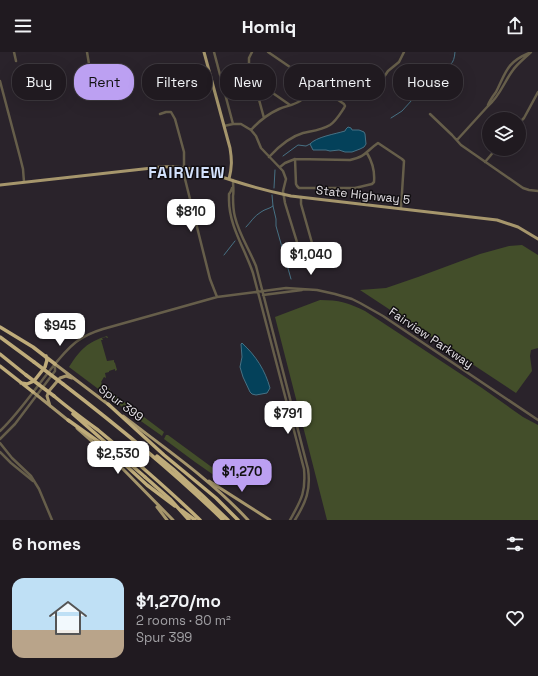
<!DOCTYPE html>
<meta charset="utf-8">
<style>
:root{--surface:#201a20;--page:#2d272d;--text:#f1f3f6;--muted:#a2a1a5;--line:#3d383e;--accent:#bca0f2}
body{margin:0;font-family:"Space Grotesk",sans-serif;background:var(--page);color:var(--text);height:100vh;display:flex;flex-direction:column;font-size:15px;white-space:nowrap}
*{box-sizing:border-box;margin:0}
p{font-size:13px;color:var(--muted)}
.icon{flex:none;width:22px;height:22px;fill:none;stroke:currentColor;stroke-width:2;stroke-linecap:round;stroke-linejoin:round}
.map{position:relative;height:468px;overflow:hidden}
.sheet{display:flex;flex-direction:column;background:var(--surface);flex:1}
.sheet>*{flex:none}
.banner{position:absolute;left:12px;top:12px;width:514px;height:36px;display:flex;gap:8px}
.controls{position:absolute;left:482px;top:60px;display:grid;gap:8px}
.controls a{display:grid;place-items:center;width:44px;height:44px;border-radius:50%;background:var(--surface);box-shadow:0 4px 16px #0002,0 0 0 1px var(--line);font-size:20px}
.price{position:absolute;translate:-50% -34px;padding:0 9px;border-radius:8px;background:#fff;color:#222;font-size:13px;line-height:26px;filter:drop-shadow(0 1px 2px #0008)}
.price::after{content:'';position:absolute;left:50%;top:24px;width:12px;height:9px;margin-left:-6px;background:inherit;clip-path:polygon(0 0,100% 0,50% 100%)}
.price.on{background:var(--accent);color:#111}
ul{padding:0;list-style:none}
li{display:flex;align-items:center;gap:12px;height:100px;padding:0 12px}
li span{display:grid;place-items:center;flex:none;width:112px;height:80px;border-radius:12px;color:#555}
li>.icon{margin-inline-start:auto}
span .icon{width:48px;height:48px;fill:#fffc;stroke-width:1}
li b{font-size:17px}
h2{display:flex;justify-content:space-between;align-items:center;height:48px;padding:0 12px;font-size:17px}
.tag{padding:0 14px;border-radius:16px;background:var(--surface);box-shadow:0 4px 16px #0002,0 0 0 1px var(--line);font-size:14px;line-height:36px}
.tag.on{background:var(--accent);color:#111}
header{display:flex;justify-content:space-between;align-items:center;height:52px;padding:0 12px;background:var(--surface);font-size:18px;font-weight:700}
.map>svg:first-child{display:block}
.green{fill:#434e2a}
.water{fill:#04415a;stroke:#477184}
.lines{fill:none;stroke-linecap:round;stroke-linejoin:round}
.stream{stroke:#477184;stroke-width:1}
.minor{stroke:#665e4a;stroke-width:2.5}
.major{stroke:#a6966c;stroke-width:3}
.highway{stroke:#bfac7a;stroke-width:3.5}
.highway-bridge{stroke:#bfac7a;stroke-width:3.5}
.labels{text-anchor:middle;stroke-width:3;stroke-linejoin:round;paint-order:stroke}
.street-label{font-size:12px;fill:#e4e0e5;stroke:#110e11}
.district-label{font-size:16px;font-weight:bold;letter-spacing:1px;fill:#d3e1fc;stroke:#110e11}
</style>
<header><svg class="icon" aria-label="menu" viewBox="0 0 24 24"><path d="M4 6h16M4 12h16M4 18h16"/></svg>Homiq<svg class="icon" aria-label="share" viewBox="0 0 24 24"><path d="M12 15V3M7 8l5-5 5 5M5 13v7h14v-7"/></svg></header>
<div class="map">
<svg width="538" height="468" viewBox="0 0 538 468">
<rect width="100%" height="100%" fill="#2a232b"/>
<!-- green -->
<path class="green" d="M522,193L538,203V296L531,298L530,304L532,319L516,341L360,238L386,236L418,225L480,202L509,194Z
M320,248C339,248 349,251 365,259L482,336L523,365L538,373V468H327L275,265Z
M107,284L108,286H107L106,285L102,286L103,288H101L107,309L114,308V310L115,311L117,318L115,319V317L109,319V320L105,321L106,326L104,325L101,330L102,331L101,332L107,337L109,336L111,340L127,352V354L125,357L69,315C80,298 87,290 107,284Z
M131,356H132L164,380L162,384L128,360Z
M166,383H168L228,427L227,430L228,433L195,410L164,387Z"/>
<!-- water -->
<path class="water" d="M348,75L351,76L352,78H359L364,80L365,82L366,92L364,95L360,97L352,100H345L339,98L330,99L326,98H313L310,92C316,85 335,82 345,79L346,77Z
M242,291C256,304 265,318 270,336L267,341L256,343L252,342L250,340L243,325L240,315L242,305L241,292Z"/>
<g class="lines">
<!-- stream -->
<path class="stream" d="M391,66L402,59L412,48L427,41L439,17C450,14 454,13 455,0
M283,104L298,93L306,94L310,92
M274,136L275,118
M273,154L276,167V174L291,227
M246,175C251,170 254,164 261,160C265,157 269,157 273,154L272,143
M224,203L235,189"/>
<!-- minor -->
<path class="minor" d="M14,0L16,9
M87,0L89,12
M214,0L233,72
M252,0L249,6V11L264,66
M268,0L344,52L345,54L344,56C340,62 336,69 330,73C322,78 312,79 303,81C289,85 279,94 269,105
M366,13L384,25L388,19L399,10L404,0
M254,28L290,53
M0,29L20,105L23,117L24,130
M488,53C490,48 493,44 496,40C506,20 507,10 529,1
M160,62L166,60H171L175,67L184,100V123L210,227L217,245
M430,62L452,83L461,93L523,136L529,138L538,139
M519,71L524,66L538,40
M224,74L233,72H241L251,78L256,84L261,96L283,119L286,127L283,139L285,151L304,213L308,216L317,215L320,213V211L312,191L301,152V145
M251,78C259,69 268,62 279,57C286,54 294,53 300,49C306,45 310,38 315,32
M457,88L488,54C500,44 504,30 513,18C518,11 525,6 531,0
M295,107L296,132L297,134L299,136H355L372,132L374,130C375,119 373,111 367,101
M485,110L496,97
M280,115L285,111L295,107L350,108C367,104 365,100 378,91L402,107L404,109L401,156
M233,128C233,134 234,139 233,144C233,151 233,158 235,165C239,182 249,197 256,214L308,417C311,438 306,450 295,468
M232,136C232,137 230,141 229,142C229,144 229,146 229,148C229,174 245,197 253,221L304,417C306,441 301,448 290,468
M263,243L302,238
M0,379C19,361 34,338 51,317C58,308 66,298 76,290C84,284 93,280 103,277L217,245L286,236L317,238L335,242L352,247L360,251L383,264L538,368
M0,387L15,372L55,319V312
M0,391L12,406L31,424L39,437L52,468
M0,400L11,411L33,429"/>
<!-- major -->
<path class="major" d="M204,0L230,96C232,108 232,115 229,127
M0,133L161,115C187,113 210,121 234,129C253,135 272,140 291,144L497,168L518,175L538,187
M55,312L109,353
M33,340L69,369
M50,354L47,344L49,339L60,326L66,324L72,326
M123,364C166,397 211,428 248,468
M77,376L119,413L173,468
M209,429L270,468
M157,455L167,468"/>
<!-- highway -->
<path class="highway" d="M0,275L33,295L55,312
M0,285L34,310
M0,302L26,323
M0,314L33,340
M21,331L27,332L34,329L45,315L47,308L46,304
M63,332C119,375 173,419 223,468
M54,344C68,356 83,367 98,378C133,407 167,436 200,468
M108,352L164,403L216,446L238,468
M73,362L145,425
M68,368L106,395L147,433L175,454
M157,404L173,417L203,444L228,468
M181,458L195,468"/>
<!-- highway-bridge -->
<path class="highway-bridge" d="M34,310L63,332
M26,323L54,344
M145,425L170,447L189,468"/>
</g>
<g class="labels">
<!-- street labels -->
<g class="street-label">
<text transform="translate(363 143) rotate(6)" y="4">State Highway 5</text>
<text transform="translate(431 286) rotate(34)" y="4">Fairview Parkway</text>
<text transform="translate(121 351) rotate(37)" y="4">Spur 399</text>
</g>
<!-- district labels -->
<g class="district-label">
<text x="187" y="126">FAIRVIEW</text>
</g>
</g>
</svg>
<div class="controls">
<a><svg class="icon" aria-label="layers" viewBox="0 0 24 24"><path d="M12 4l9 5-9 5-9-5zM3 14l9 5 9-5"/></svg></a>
</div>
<b class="price" style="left:191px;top:181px">$810</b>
<b class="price" style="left:311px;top:224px">$1,040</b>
<b class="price" style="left:60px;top:295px">$945</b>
<b class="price" style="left:288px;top:383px">$791</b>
<b class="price" style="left:118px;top:423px">$2,530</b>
<b class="price on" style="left:242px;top:441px">$1,270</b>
<div class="banner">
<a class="tag">Buy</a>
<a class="tag on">Rent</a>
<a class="tag">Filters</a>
<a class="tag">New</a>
<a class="tag">Apartment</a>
<a class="tag">House</a>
</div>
</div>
<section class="sheet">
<h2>6 homes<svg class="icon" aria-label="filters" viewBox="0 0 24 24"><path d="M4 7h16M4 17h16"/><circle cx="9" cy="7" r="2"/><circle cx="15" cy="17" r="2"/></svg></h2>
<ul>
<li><span style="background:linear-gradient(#bfe0f5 65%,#b9a48a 0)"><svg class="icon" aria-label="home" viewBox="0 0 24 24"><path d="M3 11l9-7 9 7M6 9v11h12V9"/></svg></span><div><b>$1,270/mo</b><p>2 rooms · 80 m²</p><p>Spur 399</p></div><svg class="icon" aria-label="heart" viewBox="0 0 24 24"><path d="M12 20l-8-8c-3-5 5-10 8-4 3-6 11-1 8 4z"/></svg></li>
</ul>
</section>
